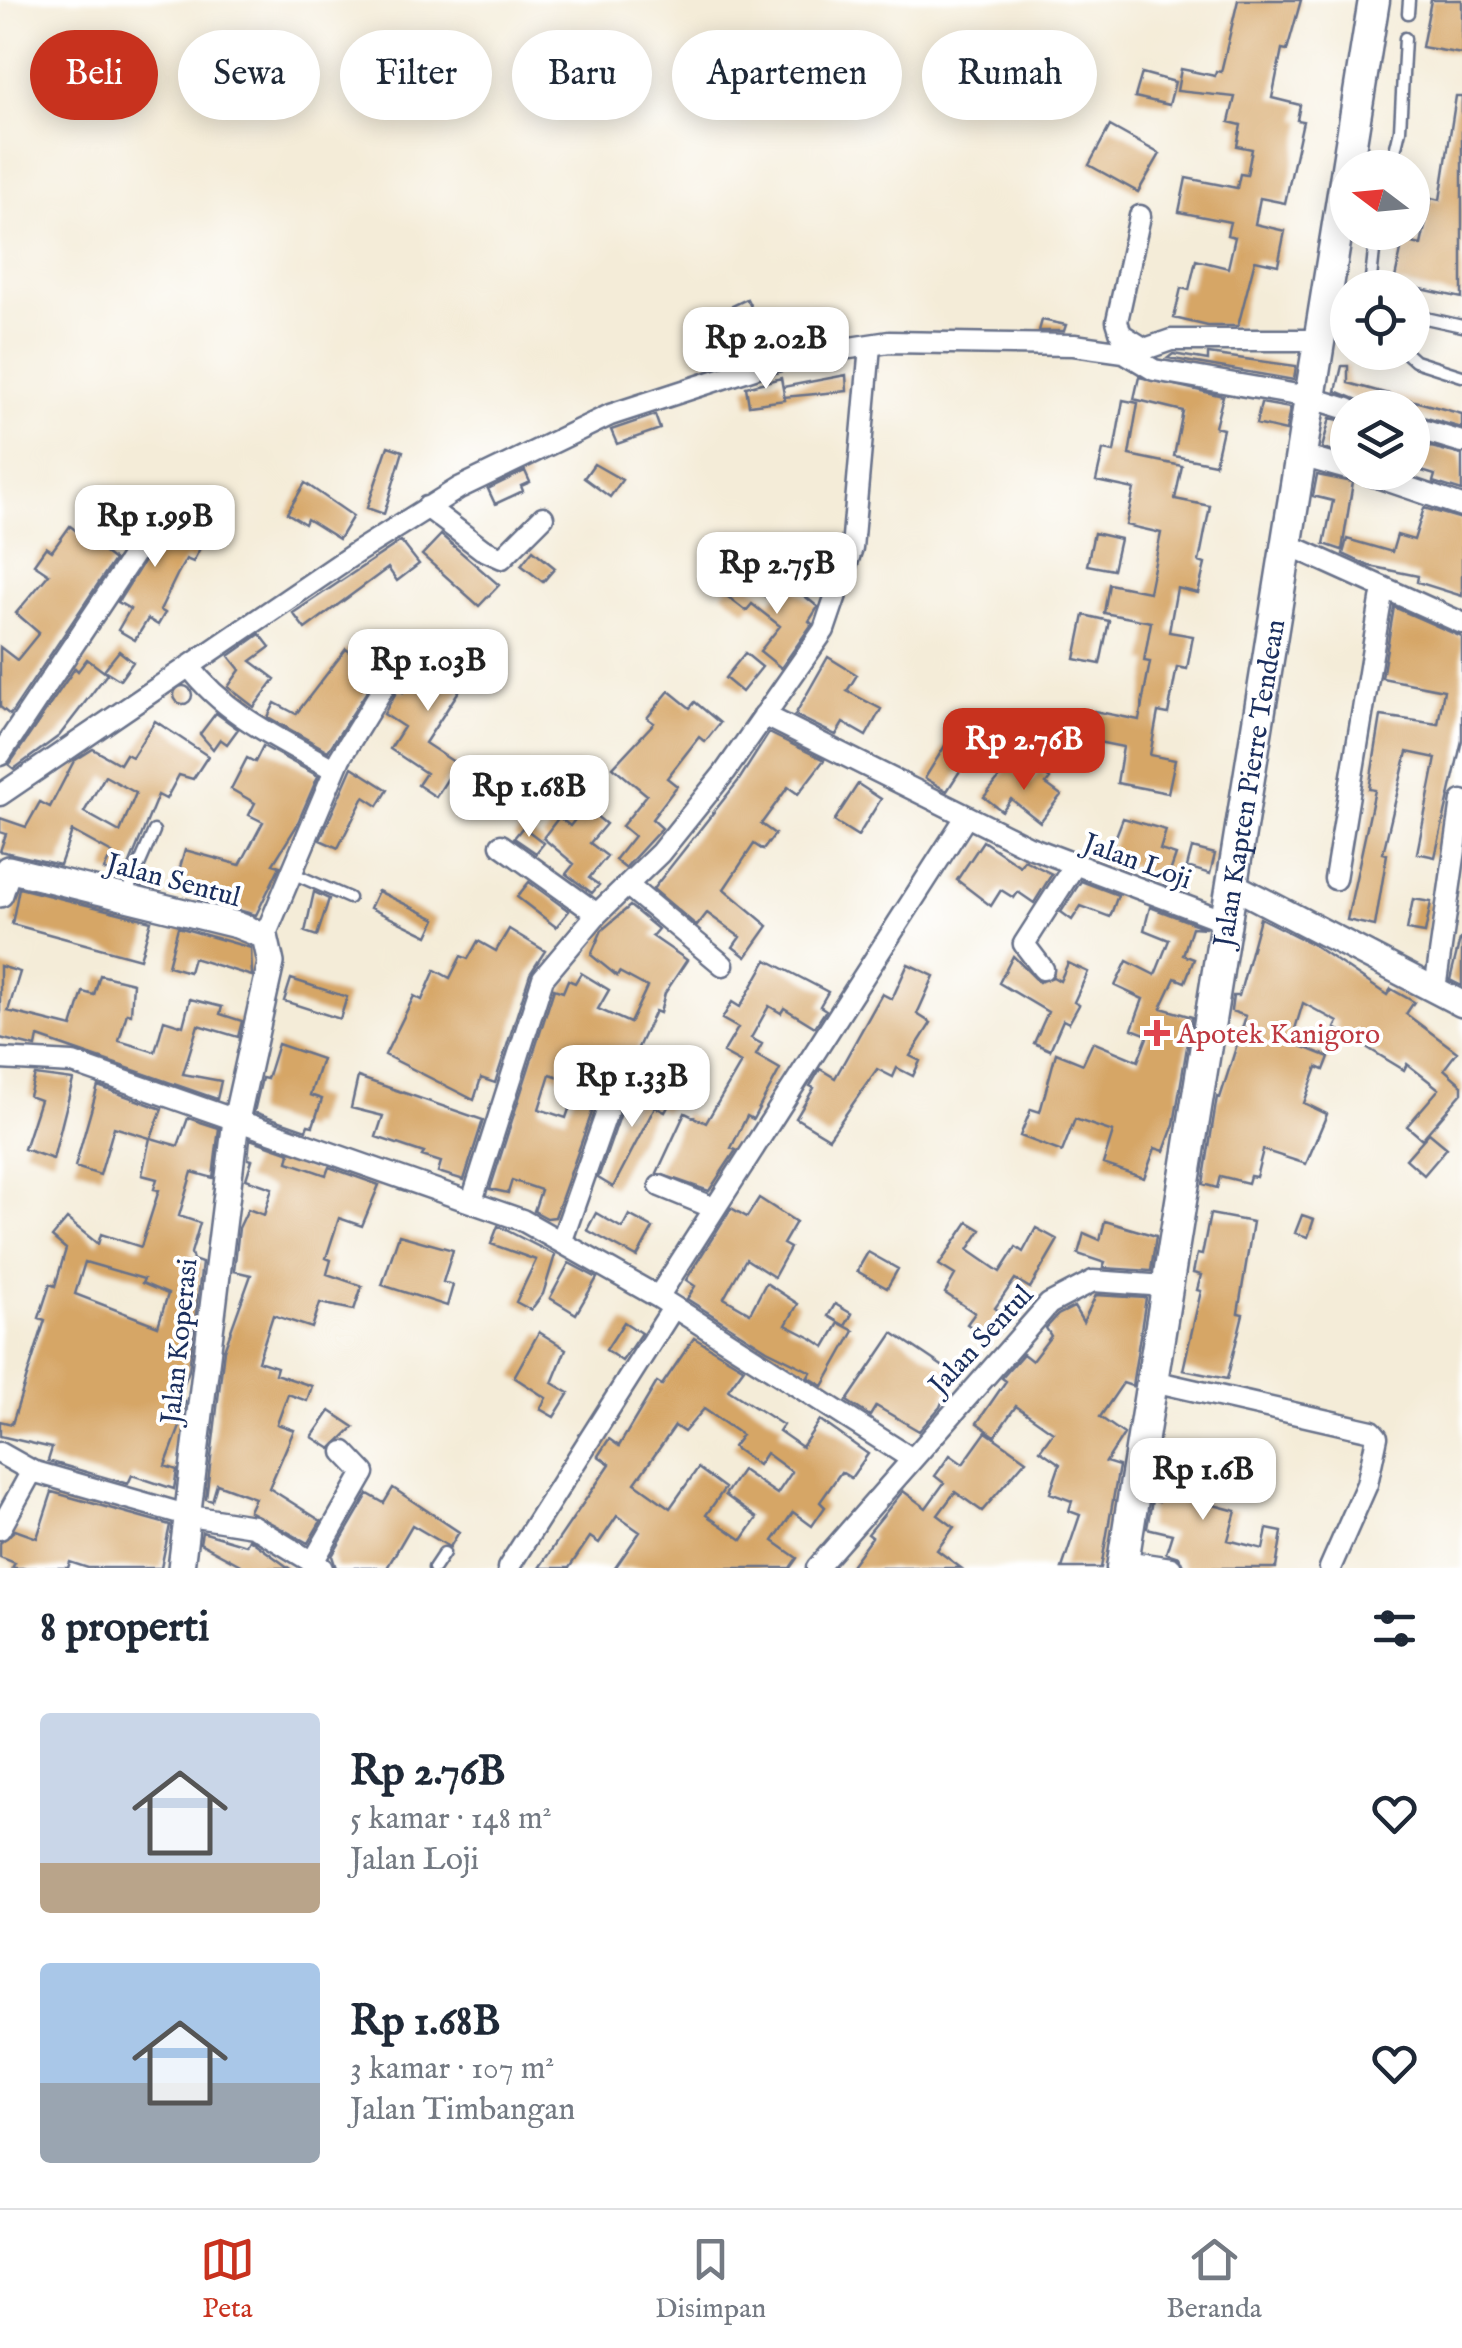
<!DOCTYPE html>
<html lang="id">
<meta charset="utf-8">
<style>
:root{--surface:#fff;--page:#f6f6f7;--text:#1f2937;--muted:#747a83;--line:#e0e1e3;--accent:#c8321e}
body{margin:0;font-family:"IM FELL English",serif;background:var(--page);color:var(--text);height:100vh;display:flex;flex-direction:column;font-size:38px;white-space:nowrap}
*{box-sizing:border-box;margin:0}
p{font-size:32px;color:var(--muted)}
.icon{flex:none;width:55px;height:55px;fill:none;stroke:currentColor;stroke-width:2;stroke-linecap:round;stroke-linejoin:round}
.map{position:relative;height:1568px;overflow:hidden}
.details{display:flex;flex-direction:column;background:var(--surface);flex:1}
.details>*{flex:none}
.banner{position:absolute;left:30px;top:30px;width:1402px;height:90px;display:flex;gap:20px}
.needle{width:65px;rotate:286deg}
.controls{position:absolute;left:1330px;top:150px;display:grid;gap:20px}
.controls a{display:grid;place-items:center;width:100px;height:100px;border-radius:50%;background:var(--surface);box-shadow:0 5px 25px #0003;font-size:50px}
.price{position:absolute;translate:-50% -85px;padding:0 22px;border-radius:20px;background:#fff;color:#222;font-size:32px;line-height:65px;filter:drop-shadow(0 2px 5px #0008)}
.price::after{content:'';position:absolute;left:50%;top:60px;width:30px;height:22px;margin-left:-15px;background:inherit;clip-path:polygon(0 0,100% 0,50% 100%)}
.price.active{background:var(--accent);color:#fff}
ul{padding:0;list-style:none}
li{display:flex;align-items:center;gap:30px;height:250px;padding:0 40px}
li span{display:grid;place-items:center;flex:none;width:280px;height:200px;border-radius:10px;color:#555}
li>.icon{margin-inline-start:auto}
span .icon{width:120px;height:120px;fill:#fffc;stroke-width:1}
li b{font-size:42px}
h2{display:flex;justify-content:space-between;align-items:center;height:120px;padding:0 40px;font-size:42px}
.chip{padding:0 35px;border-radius:45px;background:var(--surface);box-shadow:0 5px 25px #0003;font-size:35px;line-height:90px}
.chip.active{background:var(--accent);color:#fff}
.tabs{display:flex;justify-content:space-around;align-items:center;height:140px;border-top:2px solid var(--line);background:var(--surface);font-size:28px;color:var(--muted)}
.tabs a{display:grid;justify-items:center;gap:5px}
.tabs .active{color:var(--accent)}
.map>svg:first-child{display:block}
.building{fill:#d6a666;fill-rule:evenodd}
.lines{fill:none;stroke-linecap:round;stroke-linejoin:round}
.service-casing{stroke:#677189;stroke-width:15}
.minor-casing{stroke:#677189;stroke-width:25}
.tertiary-casing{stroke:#677189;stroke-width:30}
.secondary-casing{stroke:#677189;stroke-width:35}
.service{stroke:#fff;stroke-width:10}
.minor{stroke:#fff;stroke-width:20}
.tertiary{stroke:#fff;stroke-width:25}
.secondary{stroke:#fff;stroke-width:30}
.health-dot{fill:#e0444e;stroke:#fff;stroke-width:4}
.labels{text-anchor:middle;stroke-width:8;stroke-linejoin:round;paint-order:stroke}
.street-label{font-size:28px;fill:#1b2f5e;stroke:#fff}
.health-label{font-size:28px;fill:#be3a42;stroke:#fff;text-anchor:start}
</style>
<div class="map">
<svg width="1462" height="1568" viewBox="0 0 1462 1568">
<rect width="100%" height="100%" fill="#fff"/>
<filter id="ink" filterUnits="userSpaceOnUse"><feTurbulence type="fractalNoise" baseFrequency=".01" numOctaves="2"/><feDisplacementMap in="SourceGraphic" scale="20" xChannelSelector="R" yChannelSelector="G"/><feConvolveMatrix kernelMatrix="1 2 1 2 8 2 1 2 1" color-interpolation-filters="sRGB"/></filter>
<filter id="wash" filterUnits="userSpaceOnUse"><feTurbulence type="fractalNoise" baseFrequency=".0048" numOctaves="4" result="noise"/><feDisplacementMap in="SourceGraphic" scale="40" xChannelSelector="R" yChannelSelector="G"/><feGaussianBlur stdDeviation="2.25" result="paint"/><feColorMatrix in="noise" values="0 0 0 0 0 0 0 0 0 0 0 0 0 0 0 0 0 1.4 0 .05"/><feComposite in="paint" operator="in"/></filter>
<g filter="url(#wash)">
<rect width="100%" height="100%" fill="#f4ecd8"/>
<g id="blocks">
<!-- building -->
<path class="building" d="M1238,0H1301L1287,50L1282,49L1272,98L1300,105L1297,120L1303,121L1285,203L1260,198L1255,224L1285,231L1278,265L1255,260L1238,326H1208L1174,318L1181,288L1189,290L1196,260L1228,268L1235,237L1227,235L1230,222L1179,212L1186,178L1237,188L1240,174L1247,175L1252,149L1237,146L1241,125L1229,122L1235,97L1177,91L1181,69L1215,76L1216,71L1221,72Z
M1431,0H1462V54L1422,47Z
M1142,73L1175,82L1169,105L1135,97Z
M1456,96H1462V298L1394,283L1403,241L1421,245L1431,198L1440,200Z
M1110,126L1160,154L1138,192L1089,165Z
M747,299L758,321L723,342L711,316Z
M1042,320L1066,325L1064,331H1039Z
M1173,354L1208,360V354L1296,366L1294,380L1168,358Z
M1342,366H1348V383L1462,414V428L1412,414V408H1377L1336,391Z
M846,375L847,391L784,397L783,387Z
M1139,377L1223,396L1215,427L1223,429L1215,464L1174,456L1183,411L1134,399Z
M781,378L785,400L749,405L746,387Z
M1123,400L1138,403L1129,455L1182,466L1175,499L1210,506L1199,562L1205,564L1198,593L1177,588L1169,632L1193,636L1187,669L1177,667L1168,714L1158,712L1150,755L1175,760L1168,793L1117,783L1123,747L1088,740L1094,711L1139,720L1150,662L1144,661L1151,622L1104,613L1109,584L1149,592L1161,533L1126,525L1134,489L1096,481L1103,450L1114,452Z
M1261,403L1290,408L1286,431L1256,424Z
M655,415L660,429L617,444L611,430Z
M1330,418L1348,422V455L1322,448Z
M1412,442L1462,455V491L1433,482L1435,475L1412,468Z
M388,446L403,451L384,514L367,508Z
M594,464L622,480L610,497L584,478Z
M525,471L530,482L521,486L523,491L495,504L488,489Z
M1317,475L1353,482L1342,550L1324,544L1333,501L1313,496Z
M305,483L353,516L339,539L307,519L305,524L287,513Z
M133,503L204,540L193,562L186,559L177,575L160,610L165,613L158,625L148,619L135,640L118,630L130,609L118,602L158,539L151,527L137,528L123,519Z
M1424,508L1462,519V596L1417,582L1418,576L1369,566L1343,554L1347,539L1392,552L1397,535L1414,540Z
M70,526L86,538L90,532L102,540L97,547L114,560L10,715L0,707V647L17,660L39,633L16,613L49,574L34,564L46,547L52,551Z
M1094,533L1120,539L1113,570L1087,565Z
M441,535L499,585L479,606L422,555Z
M401,541L419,564L397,581L388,568L305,629L293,613Z
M533,550L555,568L543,582L521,565Z
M738,575L771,601L776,595L781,598L791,585L818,607L809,621L812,624L781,668L760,651L780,626L752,604L746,611L723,593Z
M1394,607L1462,637V740L1435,857L1417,853L1436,758L1407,752L1383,853L1387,854L1375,926L1347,920L1375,790L1369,789L1381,716L1438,724L1444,690L1382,678Z
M1084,615L1109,621L1100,664L1075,659Z
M260,634L270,647L251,661L275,679L254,707L228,687L240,670L229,656Z
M439,642L474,668L425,743L457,764L436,797L418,785L426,773L390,749L404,727L384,714L398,689L403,692Z
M346,649L379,673L328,751L268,717L275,703L296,714Z
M119,651L133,662L120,680L104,670Z
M745,653L762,667L742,692L725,678Z
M828,657L857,675L847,691L881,709L866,736L843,723L836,735L795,715Z
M87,659L107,674L59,736L14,769L9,765L75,668L78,671Z
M174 695a9 9 0 1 1 18 0a9 9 0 1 1-18 0Z
M669,691L690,708L695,702L720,723L705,742L699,737L667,778L677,786L652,819L662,828L625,868L615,860L634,836L622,826L647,795L613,767L654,723L647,718Z
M216,713L238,729L227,744L220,739L213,749L200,734Z
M964,715L987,729L947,791L925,778Z
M155,721L208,756L193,779L179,775L166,799L158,795L124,878L104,870L112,853L72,831L60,865L0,851L6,834L0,832V818L26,827L40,802L50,807L74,761L93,749L120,764L126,754L132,757ZM105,776L136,793L120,832L84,812Z
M769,733L824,760L798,794L788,787L761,824L775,834L763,850L754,844L724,889L768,926L746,957L733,947L740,937L707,913L697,926L653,889L739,780Z
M263,746L318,776L296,827L273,864L280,866L256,915L199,899L201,894L187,889L189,882L177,878L185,850L240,865L263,822L249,815L255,803L231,789L247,758L255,762Z
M1009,766L1030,783L1040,771L1050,779L1046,784L1061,795L1040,822L1011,799L1002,811L984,797Z
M352,767L388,790L378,806L364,797L338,848L320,840Z
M858,784L881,799L858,836L834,821Z
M585,807L606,824L590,843L607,856L589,878L599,885L592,893L566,874L574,864L543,838L559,817L570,826Z
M1123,818L1166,830L1160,850L1176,855L1167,881L1108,857Z
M523,827L544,843L536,853L514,838Z
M983,841L1020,866L1024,860L1052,874L1034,903L1018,892L1014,898L1001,890L991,906L957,880Z
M1192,848L1215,854L1210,874L1187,867Z
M1081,881L1118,895L1110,917L1081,906L1072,920L1061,912Z
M529,882L569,911L556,927L517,897Z
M19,888L151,921L140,959L12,924Z
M378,891L436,919L428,936L370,908Z
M314,892L329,899L317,936L305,932Z
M1413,899L1431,902L1425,933L1407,930Z
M630,906L658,929L652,936L687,960L665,993L660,1013L655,1011L630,1065L617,1060L607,1070L555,1217L547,1218L534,1211L541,1190L512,1180L508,1193L490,1189L554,989L563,992L568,980L575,983L581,973L609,990L598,1009L630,1023L647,987L619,972L617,976L591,955L602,930ZM550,1074L578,1083L566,1118L539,1109Z
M1150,907L1206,928L1192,927L1183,955L1194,959L1185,982L1175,978L1161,1008L1192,1017L1174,1124L1164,1151L1155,1148L1144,1178L1103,1164L1113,1132L1075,1119L1062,1152L1020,1136L1031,1109L1040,1112L1056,1053L1083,1064L1093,1042L1138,1061L1148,1035L1132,1029L1143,999L1115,986L1127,961L1155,975L1169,940L1144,930Z
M1260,918L1312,944L1387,995L1391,989L1414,1002L1406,1014L1457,1052L1444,1069L1462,1085V1093L1422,1139L1407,1126L1439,1089L1407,1064L1404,1070L1335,1028L1338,1022L1303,1003L1291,1042L1329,1057L1324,1070L1317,1067L1304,1103L1327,1114L1306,1164L1263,1150L1256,1177L1250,1176L1248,1183L1220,1176L1217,1188L1203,1184L1217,1097L1220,1098L1246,1016L1231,1011L1233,996H1239Z
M178,927L251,948L252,976L193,958L189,972L168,966Z
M509,929L545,951L530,974L495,1083L481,1078L474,1100L385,1055L414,996L422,1000L435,970L450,978L461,956L468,959L478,941L496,951Z
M1460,939H1462V986L1450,980Z
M1013,956L1039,982L1053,977L1060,981L1068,963L1088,972L1074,1002L1079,1005L1069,1023L1063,1020L1050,1050L1034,1043L1048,1012L999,983Z
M767,960L828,992L820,1006L826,1010L815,1027L784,1008L781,1013L769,1006L751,1038L762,1044L756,1055L780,1069L753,1119L747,1116L731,1148L736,1150L709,1191L657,1173L685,1113L706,1123L741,1063L723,1053L738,1028L722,1019L732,1002L740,1007Z
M908,964L934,976L917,1014L931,1023L910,1056L920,1061L913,1076L897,1068L893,1077L877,1069L829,1138L796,1118L814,1088L810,1086L820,1069L835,1078L882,994L892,999Z
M0,966L20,972L8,1011L72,1027L83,992L94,995L100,975L133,983L131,1014L127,1013L119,1041L155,1052L164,1020L183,1026L190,999L222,1007L220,1014L242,1021L238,1037L198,1025L183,1074L221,1081L217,1099L38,1037L36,1047L0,1038Z
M291,979L347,997L340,1019L284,1001Z
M278,1044L322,1059L310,1095L322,1099L313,1126L308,1125L306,1130L254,1112L262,1078L267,1079Z
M35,1075L73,1080L53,1159L24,1149L40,1100L29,1096Z
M358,1077L483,1120L464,1180L438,1172L441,1162L422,1156L424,1153L376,1137L383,1116L351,1108Z
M645,1081L674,1096L665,1112L655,1107L613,1187L598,1178L621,1113L627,1114Z
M98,1086L162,1109L151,1138L178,1146L188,1118L219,1128L213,1178L192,1172L179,1216L200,1223L191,1253L193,1260L202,1263L189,1370L178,1399L185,1401L183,1419L165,1466L177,1470L174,1489L132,1475L128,1484L48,1461L52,1448L0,1436V1421L12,1424L45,1320L39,1318L50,1284L55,1286L66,1249L52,1237L67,1219L98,1244L101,1234L141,1247L159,1190L154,1189L157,1179L142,1175L150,1138L114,1127L100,1175L75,1167ZM85,1262L144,1279L142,1283L168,1294L158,1326L75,1294Z
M1429,1133L1447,1148L1424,1175L1406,1159Z
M250,1139L290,1153L288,1162L326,1175L329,1167L379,1185L362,1226L339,1218L326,1258L331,1260L327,1274L362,1286L354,1310L320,1303L312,1328L273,1315L258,1361L277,1367L275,1374L312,1386L307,1401L288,1394L277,1424L294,1430L269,1488L321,1521L308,1543L249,1511L255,1498L217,1484L212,1501L206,1499L224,1350L251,1275L234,1271L239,1228L248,1209L264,1215L272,1188L246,1179L252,1160L248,1159Z
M759,1198L796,1222L783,1244L790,1248L774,1277L746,1259L724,1298L750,1313L766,1283L798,1304L786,1325L813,1339L825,1347L839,1323L854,1331L823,1386L808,1377L811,1372L767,1350L687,1299L695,1286L686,1280L731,1208L747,1217Z
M596,1213L622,1228L629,1215L653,1228L637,1257L587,1230Z
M1210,1214L1253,1222L1238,1313L1243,1314L1227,1379L1183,1370L1201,1291L1197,1290L1201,1275L1193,1273L1197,1254L1202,1255Z
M1302,1215L1314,1219L1308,1237L1295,1233Z
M1105,1221L1156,1236L1151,1271L1103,1268L1105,1263L1078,1254L1084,1233L1100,1240Z
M968,1222L981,1230L968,1250L1000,1272L1016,1247L1023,1252L1036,1228L1058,1240L1030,1288L1015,1279L995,1308L1000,1312L984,1336L967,1324L975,1313L945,1293L955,1275L939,1265Z
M498,1226L555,1255L543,1294L531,1310L516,1302L536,1260L491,1244Z
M399,1235L453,1250L443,1282L453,1285L447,1306L382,1285Z
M868,1252L898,1269L887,1288L857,1271Z
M569,1263L597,1278L576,1314L550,1298Z
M1096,1295L1146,1298L1132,1386L1123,1383L1100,1417L1124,1434L1106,1462L1119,1466L1101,1568H1062L1080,1515L1069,1511L1072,1501L1050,1493L1060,1464L1040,1450L1053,1432L1016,1406L995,1436L977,1423L1006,1381L1002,1378L1023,1354L1032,1361L1051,1336L1046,1328L1058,1315L1074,1307L1083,1322Z
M835,1304L852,1314L845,1326L828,1316Z
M624,1322L641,1333L622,1361L606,1350Z
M539,1332L566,1349L552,1383L569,1393L554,1417L540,1409L546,1398L514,1377Z
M893,1333L954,1374L940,1407L919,1431L876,1406L870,1416L847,1401Z
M694,1338L744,1368L728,1390L783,1425L779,1431L802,1447L820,1420L868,1454L851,1478L841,1472L820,1502L825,1507L812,1526L793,1512L773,1541L797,1558L790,1568H615L640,1532L617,1516L599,1543L590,1537L569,1568H539L610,1464L598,1456L609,1439L619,1446L657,1382L662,1385ZM704,1409L742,1435L733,1447L758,1465L766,1453L792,1472L777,1494L742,1470L725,1495L757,1518L742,1540L706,1515L725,1488L698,1468L670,1508L635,1483L675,1426L684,1432Z
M330,1411L354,1427L331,1449L312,1437Z
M986,1432L1026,1460L982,1511L955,1492L938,1515L954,1527L937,1550L961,1568H849L872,1537L868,1534L903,1491L926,1508L944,1483L935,1476L950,1455L963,1464Z
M1159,1455L1210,1468L1202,1502L1236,1511L1228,1540L1263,1549L1267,1529L1282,1532L1276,1568H1184L1179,1557L1166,1553L1172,1534L1147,1528L1152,1500L1159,1502L1166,1476L1156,1474Z
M393,1488L459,1532L450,1547L412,1525L387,1568H336L332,1556L368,1494L384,1503Z
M52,1492L170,1525L161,1568H88L70,1562L68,1568H12L15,1563L0,1557V1543L15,1530L37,1538Z
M202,1532L246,1545L249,1539L289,1568H246L200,1543Z"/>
</g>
</g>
<g filter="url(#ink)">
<use href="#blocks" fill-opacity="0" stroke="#677189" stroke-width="2.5"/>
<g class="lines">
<defs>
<path id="service" d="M1408,13L1409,0
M1391,168L1400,130L1405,38
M1370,288L1376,232
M1412,315L1462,326
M1405,352L1415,361L1462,376
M292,873L349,898
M126,895L154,831
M434,1568L444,1553"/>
<path id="minor" d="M1140,216L1117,321L1121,334L1145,349L1171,340H1319
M1412,427L1462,442
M1301,456L1348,469
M1362,472L1462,506
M427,507L482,549L502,558L543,517
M1287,544L1462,623
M189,666C225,715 284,741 335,770
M764,715L1027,846L1225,921
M0,755L144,539
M0,795L357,552L459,488L610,415L785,358L889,342L1074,345L1124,352L1154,370L1309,397L1348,409
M501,845L597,914
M1335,879L1383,588
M627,885L723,965
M265,936L340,758L385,685
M1043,969L1024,944L1074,866
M1435,989L1462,801
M0,1059L73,1063L522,1220L658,1297L912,1459
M660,1186L714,1208
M472,1201L543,978L597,914L660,853L725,772L824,630L852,548L870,346
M562,1240L620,1075
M658,1297L966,817
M1153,1381L1372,1431L1377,1437L1367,1484L1330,1568
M0,1453L32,1471L190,1516L253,1526L322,1568
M0,1529L32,1471
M1124,1561L1171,1568
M313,1562L364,1473L344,1452
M508,1568L673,1308
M817,1568L1049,1304L1093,1281L1166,1286"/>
<path id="tertiary" d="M1234,886L1462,1004
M0,894L8,869L237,925L265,936L271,963L236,1120L181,1568"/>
<g id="secondary">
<path id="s1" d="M1122,1568L1374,0"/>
</g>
</defs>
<!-- service casing -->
<use href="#service" class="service-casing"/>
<!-- minor casing -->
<use href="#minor" class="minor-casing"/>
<!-- tertiary casing -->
<use href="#tertiary" class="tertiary-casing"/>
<!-- secondary casing -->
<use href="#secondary" class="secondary-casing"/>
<!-- service -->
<use href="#service" class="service"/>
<!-- minor -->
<use href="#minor" class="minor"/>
<!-- tertiary -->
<use href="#tertiary" class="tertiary"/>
<!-- secondary -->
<use href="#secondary" class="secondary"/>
</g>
</g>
<!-- markers -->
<path class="health-dot" d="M1152 1018h10v10h10v10h-10v10h-10v-10h-10v-10h10z"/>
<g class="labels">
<!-- street labels -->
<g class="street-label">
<text dy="10" stroke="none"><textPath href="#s1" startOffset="795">Jalan Kapten Pierre Tendean</textPath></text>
<text transform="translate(1138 860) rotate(20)" y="10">Jalan Loji</text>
<text transform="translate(174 879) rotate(15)" y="10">Jalan Sentul</text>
<text transform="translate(980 1339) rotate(-47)" y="10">Jalan Sentul</text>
<text transform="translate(178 1341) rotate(-84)" y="10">Jalan Koperasi</text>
</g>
<!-- health labels -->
<g class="health-label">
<text x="1177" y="1043">Apotek Kanigoro</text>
</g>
</g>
</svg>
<div class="controls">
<a><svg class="needle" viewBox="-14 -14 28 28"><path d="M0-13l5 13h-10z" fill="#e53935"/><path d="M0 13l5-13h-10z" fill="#747a83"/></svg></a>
<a><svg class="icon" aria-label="locate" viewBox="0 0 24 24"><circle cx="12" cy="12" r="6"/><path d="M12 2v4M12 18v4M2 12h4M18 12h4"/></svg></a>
<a><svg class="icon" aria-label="layers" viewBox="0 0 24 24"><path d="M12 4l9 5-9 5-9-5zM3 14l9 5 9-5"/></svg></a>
</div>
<b class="price" style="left:766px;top:392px">Rp 2.02B</b>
<b class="price" style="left:155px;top:570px">Rp 1.99B</b>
<b class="price" style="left:777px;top:617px">Rp 2.75B</b>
<b class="price" style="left:428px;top:714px">Rp 1.03B</b>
<b class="price active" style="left:1024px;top:793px">Rp 2.76B</b>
<b class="price" style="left:529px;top:840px">Rp 1.68B</b>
<b class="price" style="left:632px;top:1130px">Rp 1.33B</b>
<b class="price" style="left:1203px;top:1523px">Rp 1.6B</b>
<div class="banner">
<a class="chip active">Beli</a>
<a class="chip">Sewa</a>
<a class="chip">Filter</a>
<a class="chip">Baru</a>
<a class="chip">Apartemen</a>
<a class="chip">Rumah</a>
</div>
</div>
<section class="details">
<h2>8 properti<svg class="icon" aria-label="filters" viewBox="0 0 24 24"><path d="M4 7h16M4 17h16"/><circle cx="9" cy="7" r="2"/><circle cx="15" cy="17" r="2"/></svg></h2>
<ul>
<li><span style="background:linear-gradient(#c9d6e8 75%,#b9a48a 0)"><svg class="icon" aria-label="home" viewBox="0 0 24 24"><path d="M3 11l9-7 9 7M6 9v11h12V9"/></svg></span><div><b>Rp 2.76B</b><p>5 kamar · 148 m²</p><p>Jalan Loji</p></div><svg class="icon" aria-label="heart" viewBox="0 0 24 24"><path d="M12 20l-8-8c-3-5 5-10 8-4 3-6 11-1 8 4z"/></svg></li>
<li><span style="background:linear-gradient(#a9c7e8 60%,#9aa5b1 0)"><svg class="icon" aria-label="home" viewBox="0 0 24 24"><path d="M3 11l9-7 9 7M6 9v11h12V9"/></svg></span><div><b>Rp 1.68B</b><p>3 kamar · 107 m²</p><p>Jalan Timbangan</p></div><svg class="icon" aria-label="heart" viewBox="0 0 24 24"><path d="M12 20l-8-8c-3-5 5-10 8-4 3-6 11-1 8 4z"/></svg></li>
</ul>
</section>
<nav class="tabs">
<a class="active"><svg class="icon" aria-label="map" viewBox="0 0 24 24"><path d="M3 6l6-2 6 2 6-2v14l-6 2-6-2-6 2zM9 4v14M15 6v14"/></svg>Peta</a>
<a><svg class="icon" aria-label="saved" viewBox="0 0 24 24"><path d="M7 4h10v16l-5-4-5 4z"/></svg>Disimpan</a>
<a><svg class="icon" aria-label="home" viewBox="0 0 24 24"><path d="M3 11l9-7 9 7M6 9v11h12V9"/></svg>Beranda</a>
</nav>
